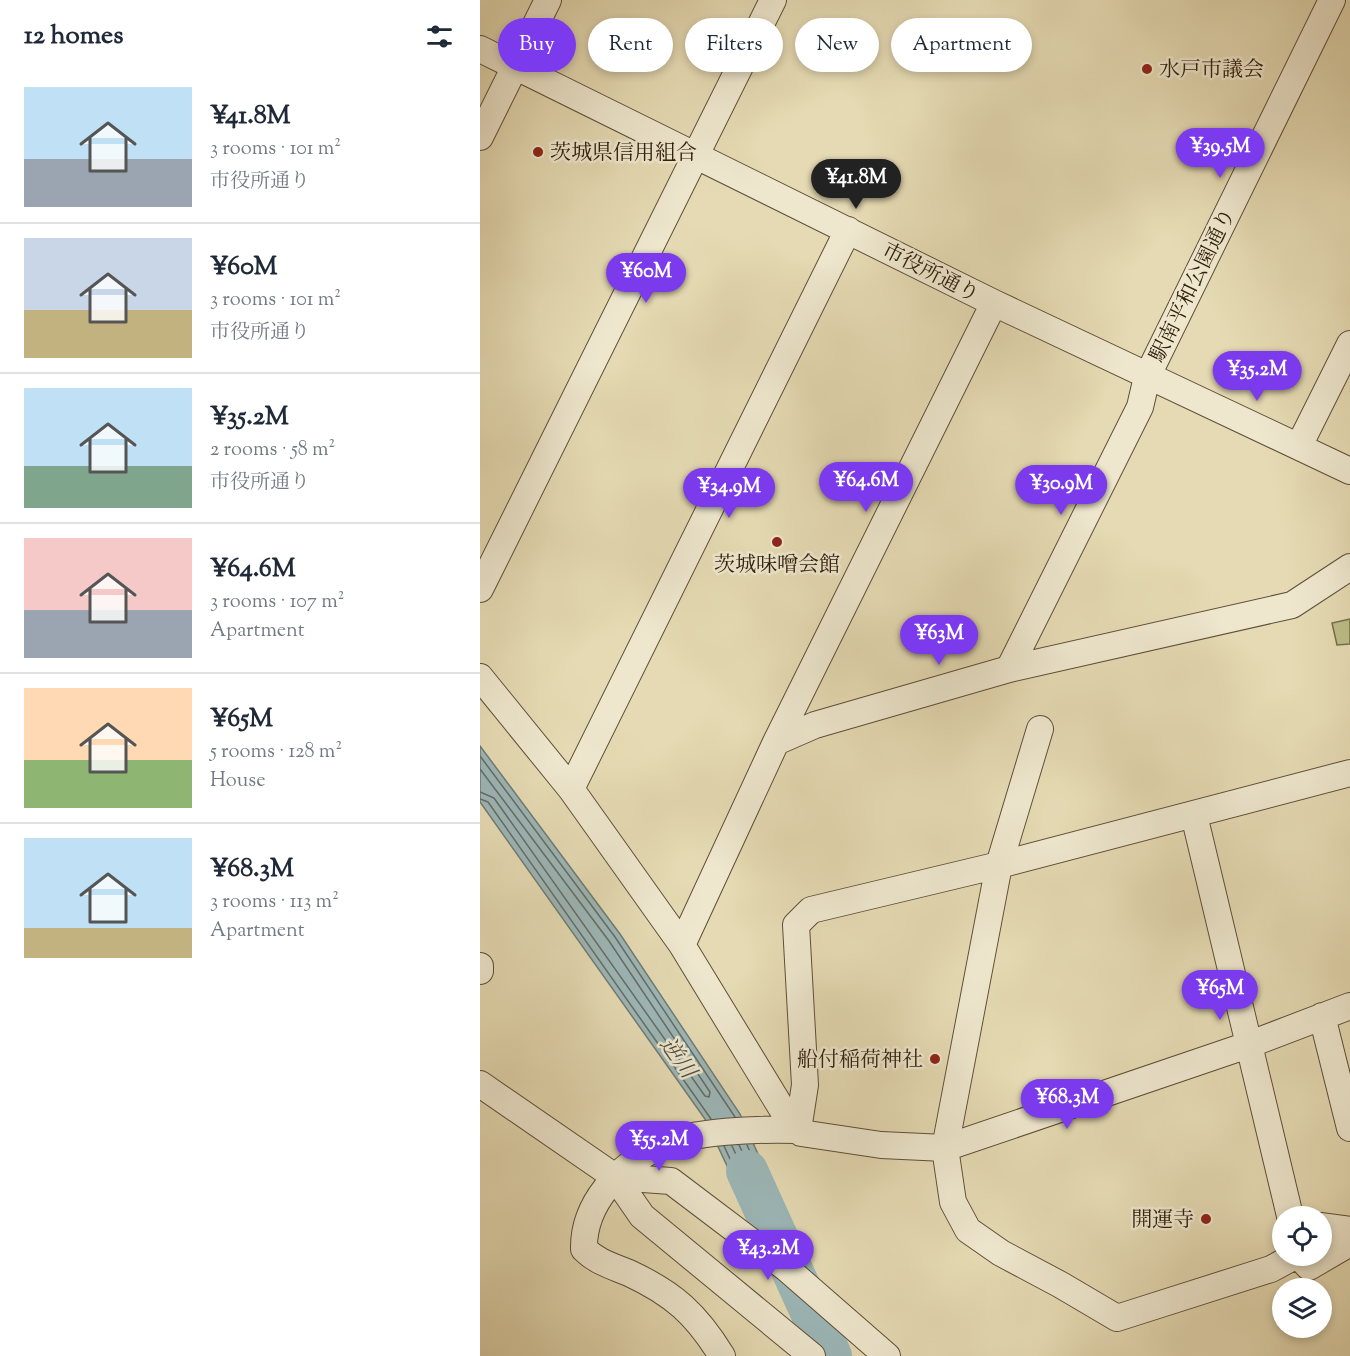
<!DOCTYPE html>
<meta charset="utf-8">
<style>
:root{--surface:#fff;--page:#f2f2f3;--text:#1f2937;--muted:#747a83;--line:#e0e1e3;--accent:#7c3aed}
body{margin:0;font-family:"Sorts Mill Goudy","Noto Serif JP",serif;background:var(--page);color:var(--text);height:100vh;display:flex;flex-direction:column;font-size:22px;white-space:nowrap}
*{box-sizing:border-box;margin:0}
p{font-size:20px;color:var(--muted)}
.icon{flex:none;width:33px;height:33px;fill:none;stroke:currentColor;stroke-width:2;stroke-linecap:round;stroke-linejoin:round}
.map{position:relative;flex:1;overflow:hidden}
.details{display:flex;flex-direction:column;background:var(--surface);width:480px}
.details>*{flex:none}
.top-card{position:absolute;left:18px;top:18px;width:570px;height:54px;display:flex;gap:12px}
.fabs{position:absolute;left:792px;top:1206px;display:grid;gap:12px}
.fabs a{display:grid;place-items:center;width:60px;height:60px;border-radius:50%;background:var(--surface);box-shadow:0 3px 9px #0003;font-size:30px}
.price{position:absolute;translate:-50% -51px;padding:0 14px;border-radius:21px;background:var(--accent);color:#fff;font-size:20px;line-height:39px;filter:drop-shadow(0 2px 3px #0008)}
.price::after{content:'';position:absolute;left:50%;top:36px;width:18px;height:14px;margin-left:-9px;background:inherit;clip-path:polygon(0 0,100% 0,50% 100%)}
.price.selected{background:#222;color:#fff}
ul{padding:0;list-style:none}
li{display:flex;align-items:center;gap:18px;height:150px;padding:0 24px}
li+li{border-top:2px solid var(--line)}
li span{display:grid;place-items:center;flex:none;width:168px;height:120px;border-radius:0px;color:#555}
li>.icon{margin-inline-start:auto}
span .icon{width:72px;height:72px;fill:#fffc;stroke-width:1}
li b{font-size:26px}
h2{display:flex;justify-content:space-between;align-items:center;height:72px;padding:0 24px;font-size:26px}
.chip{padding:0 21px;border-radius:27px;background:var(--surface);box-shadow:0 3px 9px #0003;font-size:21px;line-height:54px}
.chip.selected{background:var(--accent);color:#fff}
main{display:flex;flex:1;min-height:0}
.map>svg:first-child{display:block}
.green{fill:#bcbd87;stroke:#766f4b;stroke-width:1.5}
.water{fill:#9cb7b8;stroke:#717b74;stroke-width:1.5}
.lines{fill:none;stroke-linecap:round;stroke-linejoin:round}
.shore{stroke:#666c64;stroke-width:1.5}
.river{stroke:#9cb7b8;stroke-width:42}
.minor-casing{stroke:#5e4f38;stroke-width:28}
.minor{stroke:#eee7ce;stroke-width:26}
.poi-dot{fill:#8f2418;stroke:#eee7ce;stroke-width:2}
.labels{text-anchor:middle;stroke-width:5;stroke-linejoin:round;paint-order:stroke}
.poi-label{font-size:21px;fill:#31210f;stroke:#eee7ce;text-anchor:start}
.street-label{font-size:21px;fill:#31210f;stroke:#eee7ce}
.water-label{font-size:22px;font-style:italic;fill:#514e42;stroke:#eee7ce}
</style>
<main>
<section class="details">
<h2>12 homes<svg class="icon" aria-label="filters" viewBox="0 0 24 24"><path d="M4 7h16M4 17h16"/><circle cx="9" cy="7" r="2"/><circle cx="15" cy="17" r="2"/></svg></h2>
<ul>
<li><span style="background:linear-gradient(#bfe0f5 60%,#9aa5b1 0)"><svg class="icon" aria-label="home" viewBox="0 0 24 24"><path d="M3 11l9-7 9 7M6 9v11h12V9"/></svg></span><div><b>¥41.8M</b><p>3 rooms · 101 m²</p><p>市役所通り</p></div></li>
<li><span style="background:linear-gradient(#c9d6e8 60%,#c2b280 0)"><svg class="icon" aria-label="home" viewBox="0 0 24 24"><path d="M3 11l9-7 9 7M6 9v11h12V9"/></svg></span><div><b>¥60M</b><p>3 rooms · 101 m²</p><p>市役所通り</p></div></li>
<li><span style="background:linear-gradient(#bfe0f5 65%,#7fa58c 0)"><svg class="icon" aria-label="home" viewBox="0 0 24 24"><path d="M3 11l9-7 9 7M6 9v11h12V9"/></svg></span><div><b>¥35.2M</b><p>2 rooms · 58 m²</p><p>市役所通り</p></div></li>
<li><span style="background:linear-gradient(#f6c9c9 60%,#9aa5b1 0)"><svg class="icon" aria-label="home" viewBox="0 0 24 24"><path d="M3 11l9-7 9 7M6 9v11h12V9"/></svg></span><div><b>¥64.6M</b><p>3 rooms · 107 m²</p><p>Apartment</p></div></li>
<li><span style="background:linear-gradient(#ffd9b3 60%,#8fb573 0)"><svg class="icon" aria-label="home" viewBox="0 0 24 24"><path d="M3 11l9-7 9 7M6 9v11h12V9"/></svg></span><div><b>¥65M</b><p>5 rooms · 128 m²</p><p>House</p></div></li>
<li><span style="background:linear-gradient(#bfe0f5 75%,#c2b280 0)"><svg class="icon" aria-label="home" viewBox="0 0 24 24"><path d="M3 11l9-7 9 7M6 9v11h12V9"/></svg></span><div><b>¥68.3M</b><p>3 rooms · 113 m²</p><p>Apartment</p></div></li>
</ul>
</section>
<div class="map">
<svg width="870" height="1356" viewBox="0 0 870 1356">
<rect width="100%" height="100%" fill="#e5dab3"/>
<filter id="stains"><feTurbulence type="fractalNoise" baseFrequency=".00333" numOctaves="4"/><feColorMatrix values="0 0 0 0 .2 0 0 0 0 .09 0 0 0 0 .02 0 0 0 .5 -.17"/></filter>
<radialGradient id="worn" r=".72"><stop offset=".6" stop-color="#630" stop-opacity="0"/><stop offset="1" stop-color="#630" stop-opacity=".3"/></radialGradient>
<!-- green -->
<path class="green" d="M870,619V644L857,645L852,623Z"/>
<!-- water -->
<path class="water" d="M0,746L140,934L260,1114L318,1243L264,1202L225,1119L0,802Z"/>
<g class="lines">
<!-- shore -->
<path class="shore" d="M0,756L135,937L255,1117
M0,769L129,941L230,1092L229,1097L225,1096L14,798L0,792
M0,799L8,802L231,1119
M244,1146L268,1198L297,1218L298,1214L267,1145
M252,1146L274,1193L278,1194L280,1190L259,1145"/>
<!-- river -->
<path class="river" d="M267,1171L351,1356"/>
<defs>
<path id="minor" d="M0,49L514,303L870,471
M0,137L68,0
M819,446L870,344
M0,589L293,0
M529,669L660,407L667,377L852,0
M0,677L91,789L202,945L302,1109L318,1130
M560,729L519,865L465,1148L473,1202L488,1230L521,1253L581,1285L637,1318L791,1269L815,1256
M296,742L514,303
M91,789L368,230
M714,815L810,1216
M202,945L296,742L335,725L529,669L812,605L870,567
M0,966V971
M842,1016L870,1128
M0,1084L135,1177L162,1216L332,1356
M318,1130L325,1085L316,925L331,910L519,865L870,773
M135,1177L191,1181L306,1268L407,1356
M842,1226L870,1230
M819,1256L829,1267L870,1243
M242,1356C216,1314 194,1294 149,1273C132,1266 117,1262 104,1249C103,1204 139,1166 178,1147C210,1130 281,1129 318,1130L321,1133L401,1145L465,1148L768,1045L870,1006"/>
</defs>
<!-- minor casing -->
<use href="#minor" class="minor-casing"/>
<!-- minor -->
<use href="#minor" class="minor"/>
</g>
<!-- markers -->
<g class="poi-dot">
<circle cx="667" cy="69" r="6"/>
<circle cx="58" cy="152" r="6"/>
<circle cx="297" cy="542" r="6"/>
<circle cx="455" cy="1059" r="6"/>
<circle cx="726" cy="1219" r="6"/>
</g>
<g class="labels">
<!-- poi labels -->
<g class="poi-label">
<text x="679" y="76">水戸市議会</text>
<text x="70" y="159">茨城県信用組合</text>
<text x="297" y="571" text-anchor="middle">茨城味噌会館</text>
<text x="443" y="1066" text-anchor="end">船付稲荷神社</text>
<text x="714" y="1226" text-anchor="end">開運寺</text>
</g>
<!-- street labels -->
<g class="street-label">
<text transform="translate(451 272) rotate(27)" y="7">市役所通り</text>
<text transform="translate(712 285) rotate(-64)" y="7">駅南平和公園通り</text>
</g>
<!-- water labels -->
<g class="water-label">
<text transform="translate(199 1057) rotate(55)" y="8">逆川</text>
</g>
</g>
<rect width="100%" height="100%" filter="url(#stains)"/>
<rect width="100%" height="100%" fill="url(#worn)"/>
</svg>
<div class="fabs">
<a><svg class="icon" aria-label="locate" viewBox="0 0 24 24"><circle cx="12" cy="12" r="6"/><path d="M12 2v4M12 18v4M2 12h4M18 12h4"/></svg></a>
<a><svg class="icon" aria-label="layers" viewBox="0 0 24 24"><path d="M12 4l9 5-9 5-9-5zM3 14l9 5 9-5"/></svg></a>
</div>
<b class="price" style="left:740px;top:179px">¥39.5M</b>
<b class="price selected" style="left:376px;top:210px">¥41.8M</b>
<b class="price" style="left:166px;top:304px">¥60M</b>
<b class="price" style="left:777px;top:402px">¥35.2M</b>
<b class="price" style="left:386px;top:513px">¥64.6M</b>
<b class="price" style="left:581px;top:516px">¥30.9M</b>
<b class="price" style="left:249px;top:519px">¥34.9M</b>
<b class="price" style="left:459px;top:666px">¥63M</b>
<b class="price" style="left:740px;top:1021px">¥65M</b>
<b class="price" style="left:587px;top:1130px">¥68.3M</b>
<b class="price" style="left:179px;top:1172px">¥55.2M</b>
<b class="price" style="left:288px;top:1281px">¥43.2M</b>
<div class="top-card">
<a class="chip selected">Buy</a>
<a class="chip">Rent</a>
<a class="chip">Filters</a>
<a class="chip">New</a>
<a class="chip">Apartment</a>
</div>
</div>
</main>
